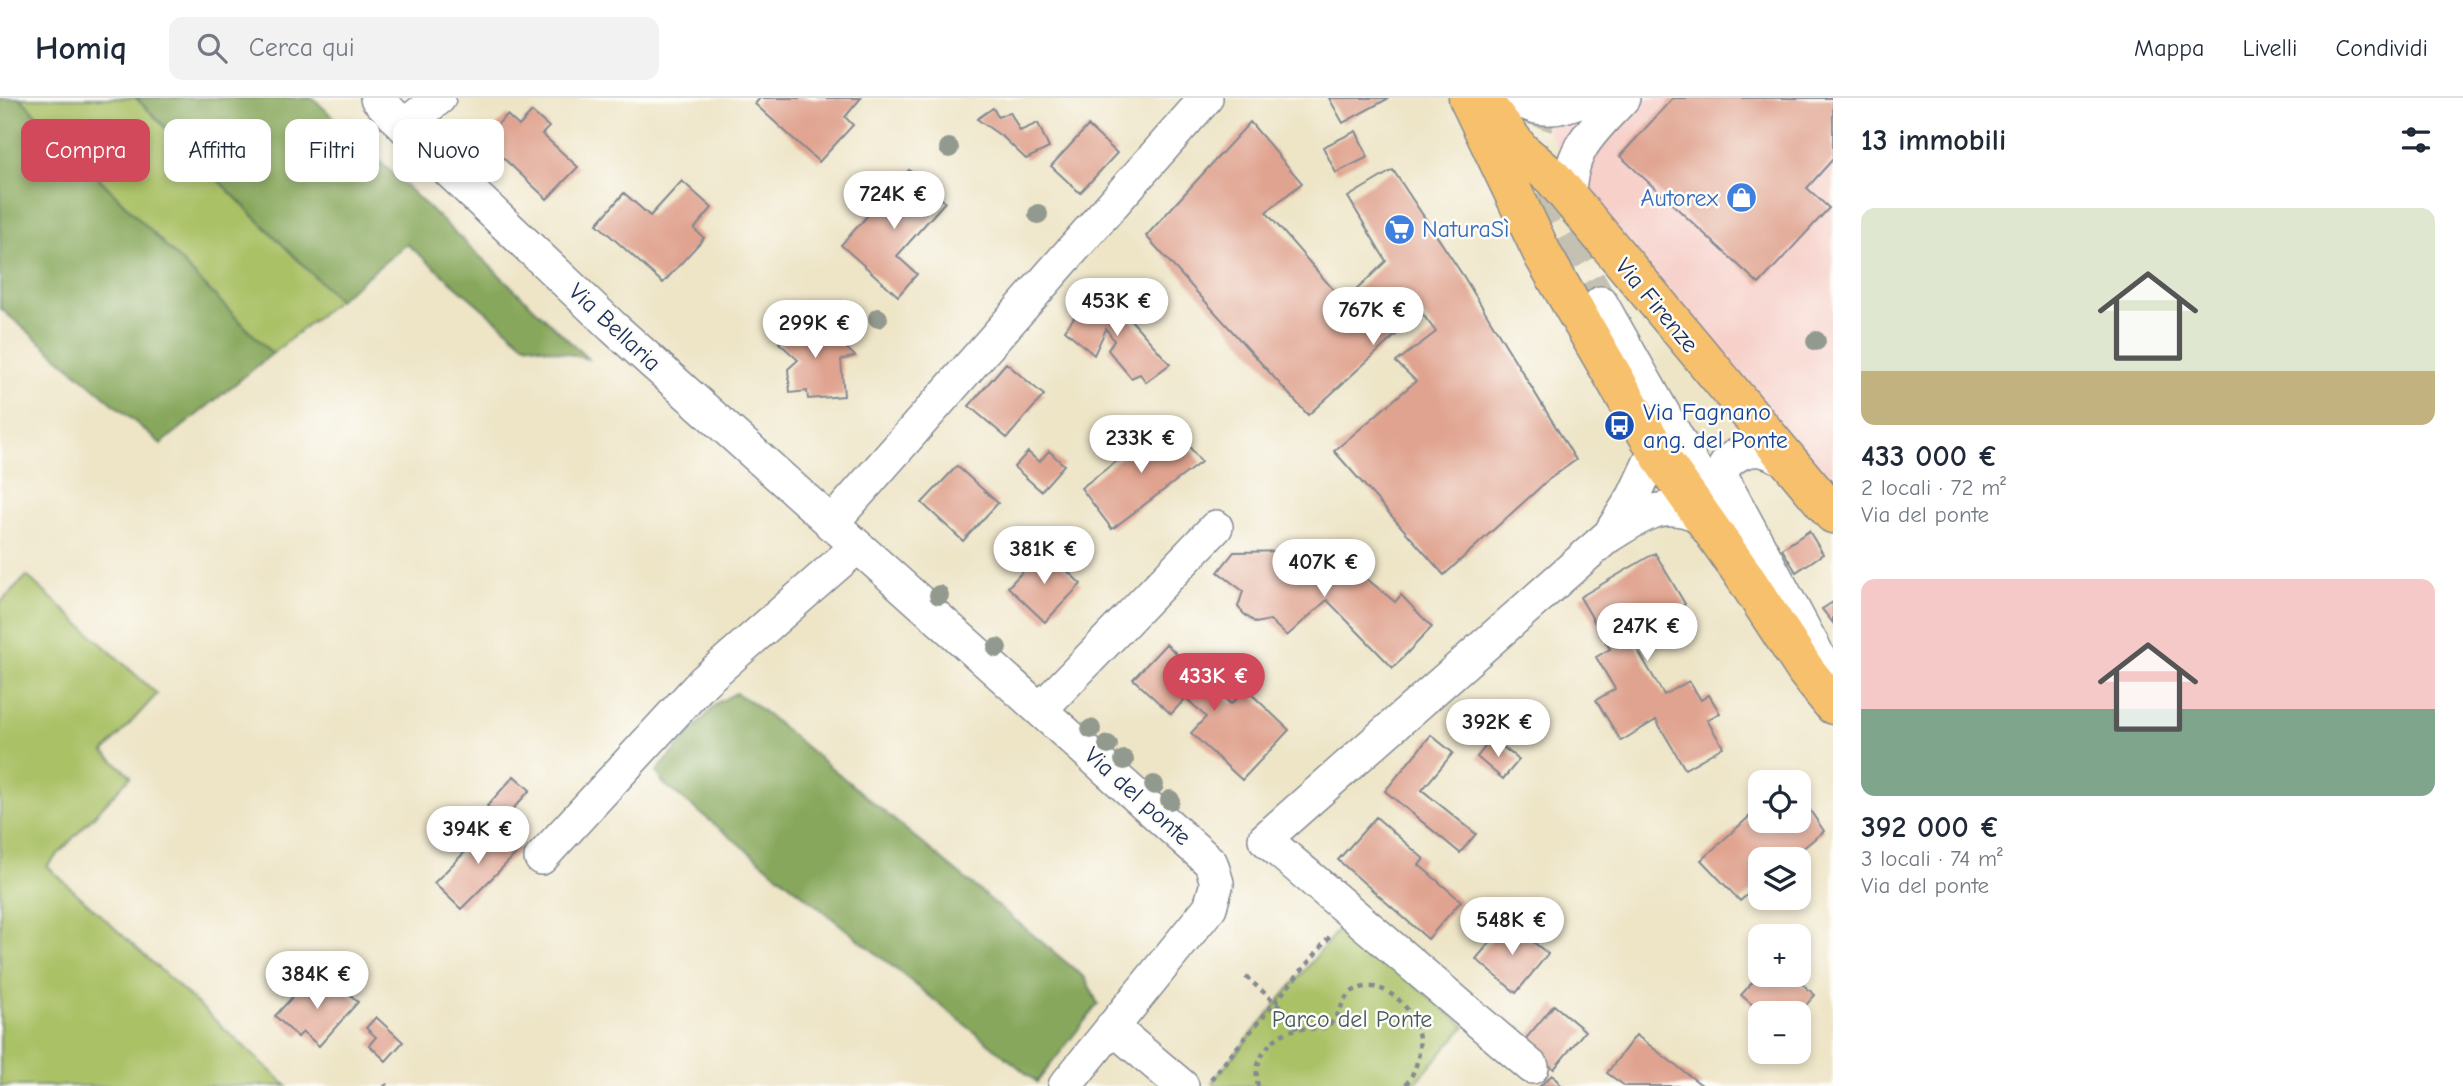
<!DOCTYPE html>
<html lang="it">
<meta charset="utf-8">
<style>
:root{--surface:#fff;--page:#f2f2f3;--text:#1f2937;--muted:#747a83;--line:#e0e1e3;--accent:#d1495b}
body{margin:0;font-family:"Comic Neue",sans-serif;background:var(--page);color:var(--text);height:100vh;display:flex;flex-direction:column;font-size:26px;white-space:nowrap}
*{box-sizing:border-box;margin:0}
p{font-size:23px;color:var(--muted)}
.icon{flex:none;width:38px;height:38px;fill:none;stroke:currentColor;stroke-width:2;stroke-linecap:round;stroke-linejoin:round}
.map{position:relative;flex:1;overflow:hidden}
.side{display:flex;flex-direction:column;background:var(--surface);width:630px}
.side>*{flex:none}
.top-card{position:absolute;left:21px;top:21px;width:665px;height:63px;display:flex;gap:14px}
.buttons{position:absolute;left:1748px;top:672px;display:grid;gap:14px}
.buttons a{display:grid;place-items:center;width:63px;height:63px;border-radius:14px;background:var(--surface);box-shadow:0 4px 10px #0003;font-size:35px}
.price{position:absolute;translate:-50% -60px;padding:0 16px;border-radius:24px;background:#fff;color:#222;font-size:23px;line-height:46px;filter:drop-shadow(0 2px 4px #0008)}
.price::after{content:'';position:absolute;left:50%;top:42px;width:21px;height:16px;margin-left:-10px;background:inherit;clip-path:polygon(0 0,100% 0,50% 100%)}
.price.active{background:var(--accent);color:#fff}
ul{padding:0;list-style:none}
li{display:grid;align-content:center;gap:14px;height:371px;padding:0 28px}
li span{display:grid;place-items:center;height:217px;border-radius:14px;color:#555}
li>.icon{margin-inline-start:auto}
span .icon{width:126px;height:126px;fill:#fffc;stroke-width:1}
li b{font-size:30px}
h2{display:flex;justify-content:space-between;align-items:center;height:84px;padding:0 28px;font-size:30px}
.tag{padding:0 24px;border-radius:14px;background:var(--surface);box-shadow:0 4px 10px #0003;font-size:24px;line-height:63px}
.tag.active{background:var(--accent);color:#fff}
header{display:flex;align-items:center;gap:42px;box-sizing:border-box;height:98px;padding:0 35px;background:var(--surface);border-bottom:2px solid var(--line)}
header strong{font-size:33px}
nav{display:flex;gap:38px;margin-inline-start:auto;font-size:24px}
.search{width:490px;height:63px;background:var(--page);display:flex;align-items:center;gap:18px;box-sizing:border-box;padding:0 24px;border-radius:14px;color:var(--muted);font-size:26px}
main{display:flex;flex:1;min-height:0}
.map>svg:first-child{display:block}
.built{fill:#f7d0ca}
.green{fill:#aac166;stroke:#627862;stroke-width:2}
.forest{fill:#87a75b;stroke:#516b5c;stroke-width:2}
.building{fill:#e0a38f}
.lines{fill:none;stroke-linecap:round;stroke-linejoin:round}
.minor-tunnel{stroke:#c4c1b2;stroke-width:33;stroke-dasharray:33 17;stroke-linecap:butt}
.minor-casing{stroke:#848a92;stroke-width:36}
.major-casing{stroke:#848a92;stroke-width:41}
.path{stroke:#848a92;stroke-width:4.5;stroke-dasharray:5 5;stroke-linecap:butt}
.minor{stroke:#fff;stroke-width:33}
.major{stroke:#f7c06c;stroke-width:38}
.tree{fill:#92998e}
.labels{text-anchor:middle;stroke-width:5;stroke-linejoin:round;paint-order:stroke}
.shop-label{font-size:24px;fill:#366cbe;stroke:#fdfcf7;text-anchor:end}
.street-label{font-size:24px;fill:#1b2f5e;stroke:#fdfcf7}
.transit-label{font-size:24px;fill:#164399;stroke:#fdfcf7;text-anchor:start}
.park-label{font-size:24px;fill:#465b60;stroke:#fdfcf7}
</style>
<header>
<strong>Homiq</strong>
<div class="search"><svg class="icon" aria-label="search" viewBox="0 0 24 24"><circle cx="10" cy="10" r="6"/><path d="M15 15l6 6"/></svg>Cerca qui</div>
<nav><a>Mappa</a><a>Livelli</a><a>Condividi</a></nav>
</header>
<main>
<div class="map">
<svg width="1833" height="988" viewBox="0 0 1833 988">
<rect width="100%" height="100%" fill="#fdfcf7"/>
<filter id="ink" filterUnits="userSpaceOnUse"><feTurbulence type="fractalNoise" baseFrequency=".0143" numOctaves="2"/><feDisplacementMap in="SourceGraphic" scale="14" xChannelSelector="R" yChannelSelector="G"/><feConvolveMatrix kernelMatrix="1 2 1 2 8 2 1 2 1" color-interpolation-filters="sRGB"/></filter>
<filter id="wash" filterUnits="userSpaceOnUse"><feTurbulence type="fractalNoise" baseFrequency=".00686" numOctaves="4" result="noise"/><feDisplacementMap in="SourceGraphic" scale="28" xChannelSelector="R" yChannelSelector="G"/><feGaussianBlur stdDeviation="1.57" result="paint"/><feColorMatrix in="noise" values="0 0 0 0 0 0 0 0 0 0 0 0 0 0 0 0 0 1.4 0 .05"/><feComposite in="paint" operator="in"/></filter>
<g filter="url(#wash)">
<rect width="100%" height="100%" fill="#eee5c7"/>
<!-- built -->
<path class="built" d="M1529,0H1833V390L1585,97Z"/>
<!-- green -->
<path class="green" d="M20,0H136L338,202L272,256Z
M27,478L157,596L104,654L131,678L47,768L287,988H0V505Z
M1342,827L1465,928L1413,988H1217L1212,984Z"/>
<!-- forest -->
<path class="forest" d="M0,0H20L272,256L161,346L0,210Z
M136,0H313L588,261L523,245L407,146L338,202Z
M736,595L753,605L1085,880L1098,906L1037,984L663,685L657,673L717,605Z"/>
<g id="blocks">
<!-- building -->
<path class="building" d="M760,0H861L845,19L853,27L819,64L755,6Z
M1329,0H1389L1343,25Z
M1673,0H1833V61L1807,90L1829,110L1759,186L1620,58Z
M993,10L998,19L1010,14L1020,33L1038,25L1049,50L1026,61L1004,40L977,21Z
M532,14L549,29L542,36L578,69L547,101L483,41L507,17L519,28Z
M1250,24L1302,85L1266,114L1344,204L1386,163L1348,99L1393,72L1464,179L1576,362L1548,382L1444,477L1334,353L1416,283L1396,264L1436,234L1421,214L1308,317L1146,138Z
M1088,28L1117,55L1080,95L1051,68Z
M1356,33L1368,59L1336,75L1323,49Z
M909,72L945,104L897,158L917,176L898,198L841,147Z
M682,83L712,110L694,131L704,140L663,185L597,126L624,95L650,118Z
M1092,195L1131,222L1170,266L1146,284L1140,276L1131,280L1108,252L1114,242L1106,231L1094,257L1065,232Z
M807,214L855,258L841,262L844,298L808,301L807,293L790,295L788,271L798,262L779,245Z
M1006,265L1044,297L1007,340L969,308Z
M1170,323L1201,364L1112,431L1081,390Z
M1049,353L1064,367L1041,393L1014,369L1028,354L1039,364Z
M957,368L998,405L963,443L922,405Z
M1809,433L1823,456L1796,474L1782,451Z
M1326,447L1395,504L1401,497L1432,529L1393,570L1327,502L1287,538L1270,522L1256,525L1244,516L1238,509L1243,493L1218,474L1234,454L1289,453L1285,472L1293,479Z
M1044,451L1081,486L1045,524L1008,489Z
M1655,455L1685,506L1630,539L1664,597L1689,583L1701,602L1709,597L1720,615L1707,622L1723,649L1685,671L1656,622L1621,643L1596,602L1615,591L1596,559L1610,551L1580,499Z
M1833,504V525L1822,511Z
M1166,546L1231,606L1246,591L1289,632L1242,682L1191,635L1206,619L1186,600L1171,616L1133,581Z
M1431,637L1453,655L1422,692L1476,736L1460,755L1385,693Z
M1492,640L1519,662L1503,681L1477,659Z
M514,678L530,692L503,722L487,708Z
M1799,696L1824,733L1790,761H1760V786L1740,803L1701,762L1760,709V723H1799Z
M1376,719L1424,761L1419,767L1461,803L1428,841L1338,762Z
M495,724L521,751L461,811L434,785Z
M1508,823L1548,856L1516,895L1476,861Z
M1759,877H1792L1815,897L1799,915H1762L1741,897Z
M308,882L324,896L336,883L358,904L319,948L303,934L298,939L275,918Z
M1554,907L1585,933L1554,971L1522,945Z
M376,919L403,944L386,963L369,947L376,939L366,930Z
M1636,937L1703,988H1625L1607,975Z
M1552,977L1562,988H1540Z"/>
</g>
</g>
<g filter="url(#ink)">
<use href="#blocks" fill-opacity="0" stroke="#848a92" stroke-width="2"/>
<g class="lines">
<!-- minor-tunnel -->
<path class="minor-tunnel" d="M1552,0C1540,15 1532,31 1532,50C1532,92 1581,167 1601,205"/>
<defs>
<path id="minor" d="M377,0L425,50L613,229L1211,765L1217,785L1210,809L1065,988
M1517,0C1540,16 1562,11 1586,0
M405,27L439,0
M1569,101C1569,50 1591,35 1623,0
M1601,205L1720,416
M1788,363C1779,359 1770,353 1761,352C1744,350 1721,362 1722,380L1833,585
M831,426L1206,0
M1613,431L1634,398L1656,351
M1041,611L1216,429
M541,760L704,583L857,449
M1112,929L1182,988
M1532,969L1265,741L1607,439C1640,419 1662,399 1701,419"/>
<path id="major" d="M1468,0L1544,159L1635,316L1665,366L1742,475L1806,573L1833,607
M1493,16L1520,52L1553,80L1833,416"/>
</defs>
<!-- minor casing -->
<use href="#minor" class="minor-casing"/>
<!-- major casing -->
<use href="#major" class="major-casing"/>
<!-- path -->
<path class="path" d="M1246,879L1290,917L1298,931
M1211,981L1331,837
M385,986L386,988
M1258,988C1251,962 1273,933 1300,931C1311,930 1321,934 1330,926C1345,913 1339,893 1365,889C1378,887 1389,894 1399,902C1424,926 1426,960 1405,988"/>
<!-- minor -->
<use href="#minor" class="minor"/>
<!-- major -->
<use href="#major" class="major"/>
</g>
<!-- trees -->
<g class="tree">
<circle cx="949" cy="50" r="10"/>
<circle cx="1038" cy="116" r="10"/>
<circle cx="878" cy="220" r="10"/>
<circle cx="1816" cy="243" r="10"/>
<circle cx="939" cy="497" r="10"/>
<circle cx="997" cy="550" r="10"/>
<circle cx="1091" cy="631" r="10"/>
<circle cx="1108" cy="647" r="10"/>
<circle cx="1124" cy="662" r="10"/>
<circle cx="1154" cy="687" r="10"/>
<circle cx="1170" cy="702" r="10"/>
</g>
</g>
<!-- icons -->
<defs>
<symbol id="shop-disc" viewBox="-11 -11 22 22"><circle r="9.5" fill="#3f7fe0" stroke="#fdfcf7"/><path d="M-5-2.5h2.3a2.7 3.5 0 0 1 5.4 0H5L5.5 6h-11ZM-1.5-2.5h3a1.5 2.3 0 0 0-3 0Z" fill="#fff"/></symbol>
<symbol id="supermarket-disc" viewBox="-11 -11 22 22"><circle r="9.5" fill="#3f7fe0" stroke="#fdfcf7"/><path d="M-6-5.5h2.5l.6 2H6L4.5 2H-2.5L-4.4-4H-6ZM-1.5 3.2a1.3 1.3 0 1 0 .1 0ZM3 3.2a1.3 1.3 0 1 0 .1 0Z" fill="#fff"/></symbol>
<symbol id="bus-disc" viewBox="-11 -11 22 22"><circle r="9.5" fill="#1a4fb4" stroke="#fdfcf7"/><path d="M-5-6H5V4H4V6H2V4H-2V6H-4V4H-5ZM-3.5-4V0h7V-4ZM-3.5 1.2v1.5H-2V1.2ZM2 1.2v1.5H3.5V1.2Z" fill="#fff"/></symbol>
</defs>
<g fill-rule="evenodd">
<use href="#shop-disc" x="1724" y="82" width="35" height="35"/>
<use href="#supermarket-disc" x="1382" y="114" width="35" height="35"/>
<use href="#bus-disc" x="1602" y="310" width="35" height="35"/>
</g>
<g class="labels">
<!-- shop labels -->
<g class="shop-label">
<text x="1718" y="108">Autorex</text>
<text x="1422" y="139" text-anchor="start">NaturaSì</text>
</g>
<!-- street labels -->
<g class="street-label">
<text transform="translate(1657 207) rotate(50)" y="8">Via Firenze</text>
<text transform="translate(615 229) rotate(43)" y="8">Via Bellaria</text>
<text transform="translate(1138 698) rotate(42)" y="8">Via del ponte</text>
</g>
<!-- transit labels -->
<g class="transit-label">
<text x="1643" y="322">Via Fagnano<tspan x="1643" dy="28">ang. del Ponte</tspan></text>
</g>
<!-- park labels -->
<g class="park-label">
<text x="1352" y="929">Parco del Ponte</text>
</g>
</g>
</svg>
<div class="buttons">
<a><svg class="icon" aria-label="locate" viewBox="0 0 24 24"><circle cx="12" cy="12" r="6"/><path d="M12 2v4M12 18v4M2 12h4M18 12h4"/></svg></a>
<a><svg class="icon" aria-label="layers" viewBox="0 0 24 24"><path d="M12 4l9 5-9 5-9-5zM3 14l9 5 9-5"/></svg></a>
<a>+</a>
<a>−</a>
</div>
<b class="price" style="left:894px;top:133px">724K €</b>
<b class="price" style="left:1117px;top:240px">453K €</b>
<b class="price" style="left:1373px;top:249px">767K €</b>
<b class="price" style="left:815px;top:262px">299K €</b>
<b class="price" style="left:1141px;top:377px">233K €</b>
<b class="price" style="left:1044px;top:488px">381K €</b>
<b class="price" style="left:1324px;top:501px">407K €</b>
<b class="price" style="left:1647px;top:565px">247K €</b>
<b class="price active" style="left:1214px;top:615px">433K €</b>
<b class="price" style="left:1498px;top:661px">392K €</b>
<b class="price" style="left:478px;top:768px">394K €</b>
<b class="price" style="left:1512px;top:859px">548K €</b>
<b class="price" style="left:317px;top:913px">384K €</b>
<div class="top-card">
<a class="tag active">Compra</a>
<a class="tag">Affitta</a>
<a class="tag">Filtri</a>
<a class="tag">Nuovo</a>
</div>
</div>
<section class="side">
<h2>13 immobili<svg class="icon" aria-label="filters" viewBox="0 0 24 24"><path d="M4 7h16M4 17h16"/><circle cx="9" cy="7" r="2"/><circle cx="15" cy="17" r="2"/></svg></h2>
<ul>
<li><span style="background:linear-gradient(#dfe7d0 75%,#c2b280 0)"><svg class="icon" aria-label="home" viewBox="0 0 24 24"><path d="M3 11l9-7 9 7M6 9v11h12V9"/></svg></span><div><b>433 000 €</b><p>2 locali · 72 m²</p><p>Via del ponte</p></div></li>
<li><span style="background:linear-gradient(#f6c9c9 60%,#7fa58c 0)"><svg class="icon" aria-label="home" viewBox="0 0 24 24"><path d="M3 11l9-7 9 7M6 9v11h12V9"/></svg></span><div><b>392 000 €</b><p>3 locali · 74 m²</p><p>Via del ponte</p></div></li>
</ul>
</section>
</main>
